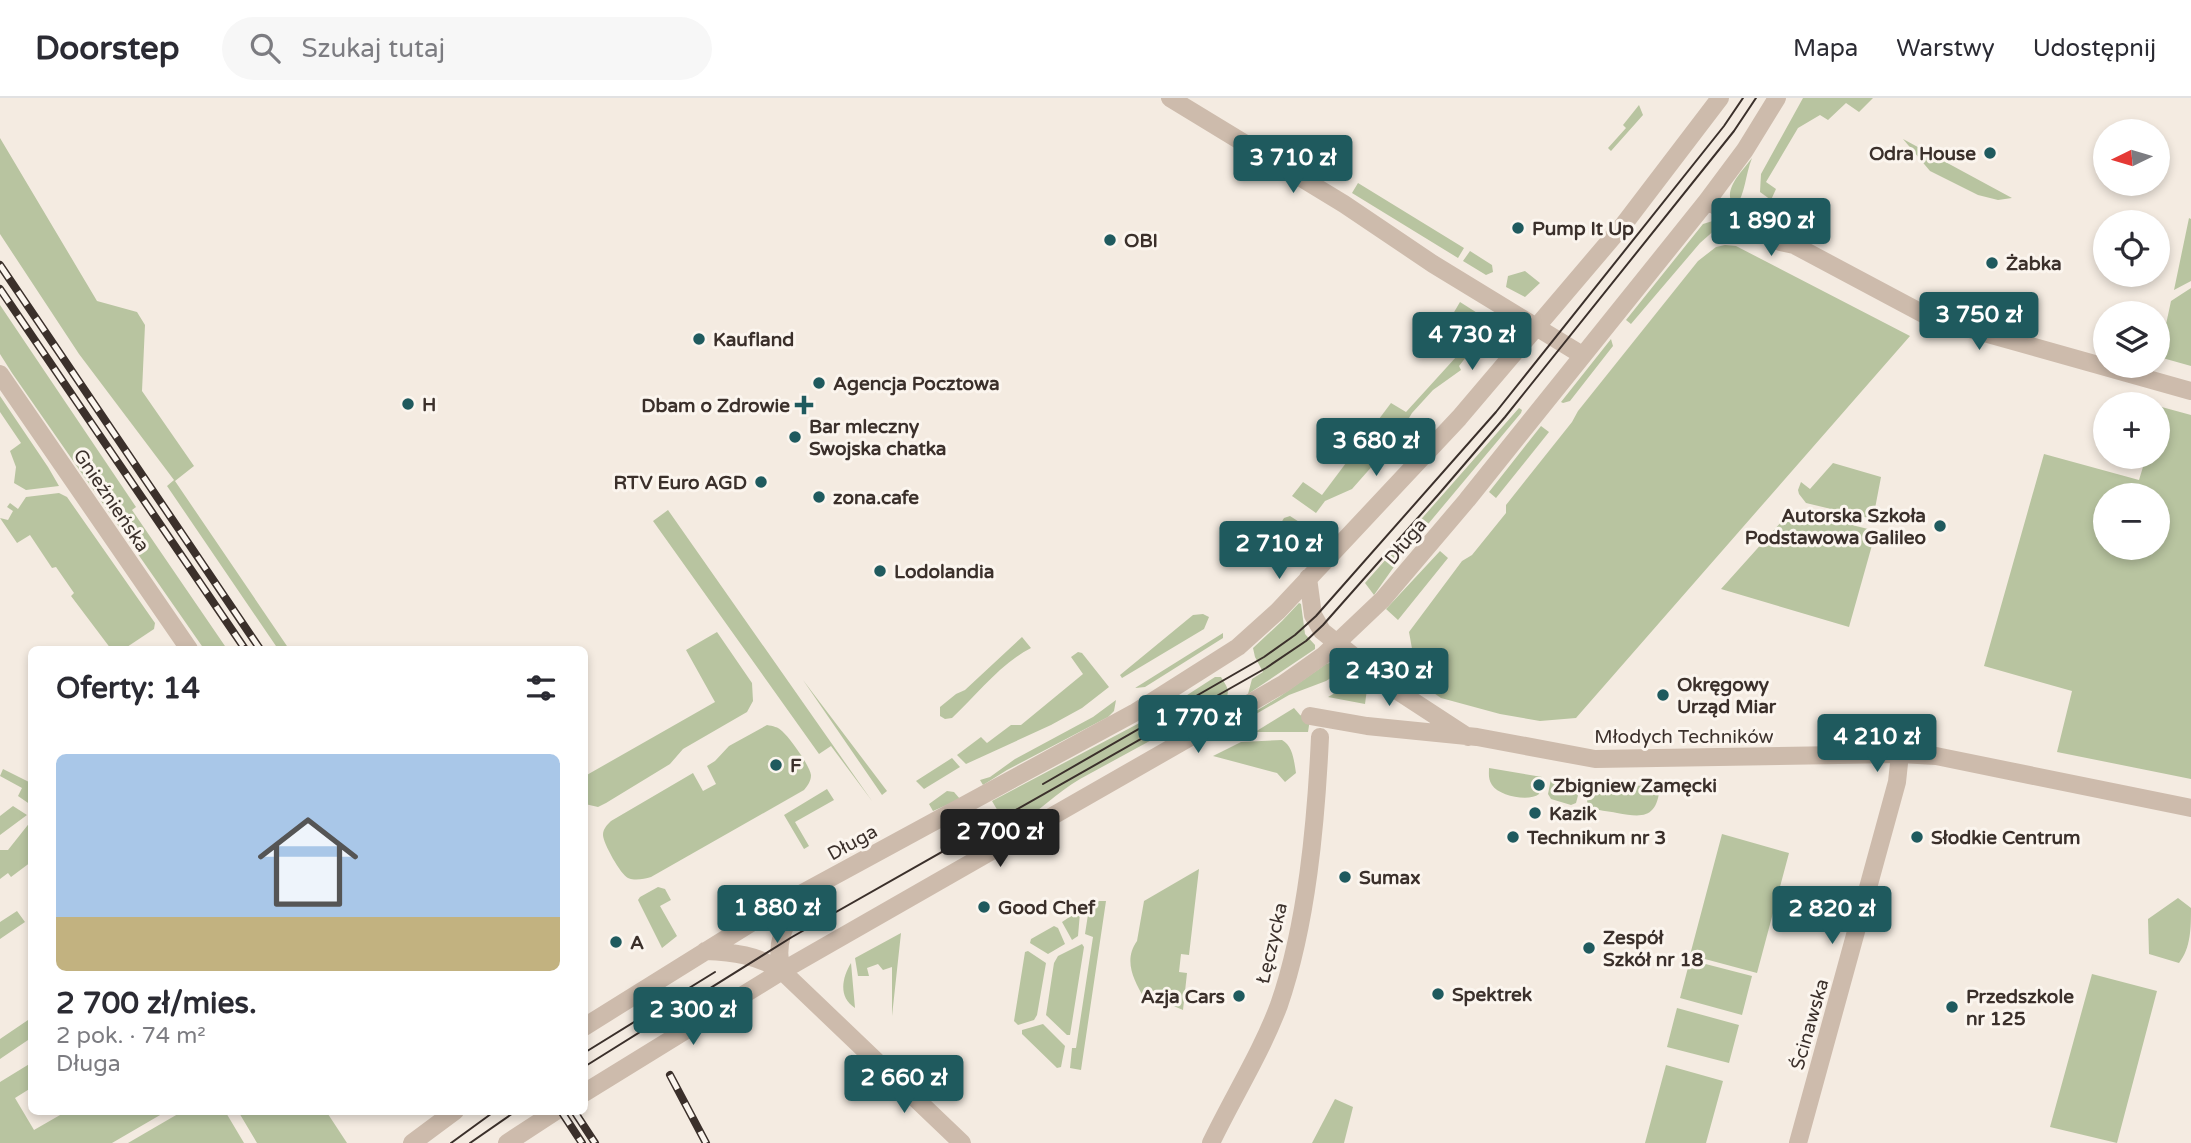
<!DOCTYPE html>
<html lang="pl">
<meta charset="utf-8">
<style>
:root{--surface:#fff;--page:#f7f7f7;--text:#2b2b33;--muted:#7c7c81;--line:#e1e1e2;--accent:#1f5a5e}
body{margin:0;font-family:"Varela Round",sans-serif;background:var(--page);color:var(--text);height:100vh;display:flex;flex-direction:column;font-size:26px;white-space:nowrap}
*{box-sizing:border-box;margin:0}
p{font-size:23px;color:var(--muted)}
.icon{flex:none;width:38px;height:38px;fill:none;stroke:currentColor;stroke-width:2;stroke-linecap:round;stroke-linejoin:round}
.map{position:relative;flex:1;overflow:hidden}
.details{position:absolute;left:28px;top:548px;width:560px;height:469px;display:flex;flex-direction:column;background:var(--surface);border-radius:10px;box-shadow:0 4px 10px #0003}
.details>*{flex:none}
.needle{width:46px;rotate:265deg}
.tools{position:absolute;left:2093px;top:21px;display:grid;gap:14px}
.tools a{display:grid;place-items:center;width:77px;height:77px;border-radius:50%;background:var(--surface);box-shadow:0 4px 10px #0003;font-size:35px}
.price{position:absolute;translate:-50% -60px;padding:0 16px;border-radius:7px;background:var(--accent);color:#fff;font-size:23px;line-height:46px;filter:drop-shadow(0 2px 4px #0008)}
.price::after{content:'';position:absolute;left:50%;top:42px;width:21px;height:16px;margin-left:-10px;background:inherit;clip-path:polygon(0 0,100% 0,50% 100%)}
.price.active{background:#222;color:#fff}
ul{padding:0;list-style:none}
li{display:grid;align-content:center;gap:14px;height:371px;padding:0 28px}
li+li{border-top:2px solid var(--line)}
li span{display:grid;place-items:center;height:217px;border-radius:10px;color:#555}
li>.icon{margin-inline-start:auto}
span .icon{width:126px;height:126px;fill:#fffc;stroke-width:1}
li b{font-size:30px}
h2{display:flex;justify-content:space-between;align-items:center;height:84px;padding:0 28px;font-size:30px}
header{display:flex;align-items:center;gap:42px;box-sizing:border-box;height:98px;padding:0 35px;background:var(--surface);border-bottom:2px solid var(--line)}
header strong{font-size:33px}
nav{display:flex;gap:38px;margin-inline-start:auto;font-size:24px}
.search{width:490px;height:63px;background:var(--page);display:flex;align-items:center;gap:18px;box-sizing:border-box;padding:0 24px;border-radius:38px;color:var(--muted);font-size:26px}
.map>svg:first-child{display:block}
.green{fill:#b8c4a0;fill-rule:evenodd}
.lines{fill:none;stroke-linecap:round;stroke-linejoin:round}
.minor{stroke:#cdbbac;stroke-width:18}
.tram{stroke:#3b302b;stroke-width:2}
.rail-casing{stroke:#3b302b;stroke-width:8}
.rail{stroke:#fbf5ee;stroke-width:5;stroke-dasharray:16;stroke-linecap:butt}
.poi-dot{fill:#1f5a5e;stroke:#fbf5ee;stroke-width:2.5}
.labels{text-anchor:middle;stroke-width:6;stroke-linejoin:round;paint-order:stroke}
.poi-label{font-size:19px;font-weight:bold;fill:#3b302b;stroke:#fbf5ee;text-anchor:start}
.street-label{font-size:19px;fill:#3b302b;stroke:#fbf5ee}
</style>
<header>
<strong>Doorstep</strong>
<div class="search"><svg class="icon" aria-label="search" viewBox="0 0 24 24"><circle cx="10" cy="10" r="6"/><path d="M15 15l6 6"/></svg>Szukaj tutaj</div>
<nav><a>Mapa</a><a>Warstwy</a><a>Udostępnij</a></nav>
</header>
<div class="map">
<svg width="2191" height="1045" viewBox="0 0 2191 1045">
<rect width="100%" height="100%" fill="#f4ebe1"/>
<!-- green -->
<path class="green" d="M1803,0H1873L1859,14L1846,5L1828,22L1820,17L1798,30L1766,84L1776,91L1771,102L1760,94L1761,76Z
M1639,7L1643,17L1611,53L1608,50L1626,30L1623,27Z
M0,40L97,203L137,214L145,227L142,293L194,368L175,383L289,551H278L167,388L174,382L79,256L0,136Z
M1903,41L2012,100L1998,102L1978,97L1930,73Z
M1752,60C1745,77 1746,95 1735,110C1720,93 1742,74 1752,60Z
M1358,85L1464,150L1458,160L1352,95Z
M2189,120L2191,121V183L2174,192Z
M1719,121L1725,123L1700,145L1631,226L1626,222L1703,126Z
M1725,147L1736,148L1910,238L1576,620L1540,623L1500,616L1441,600L1418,584L1409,534L1462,463L1472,457L1506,415V407L1572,324L1578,313L1698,163L1716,149Z
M1470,153L1492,167L1493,174L1486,177L1463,163Z
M1525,173L1540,185L1525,199L1506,189L1508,178Z
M2191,190V268L2159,259L2171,203Z
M1460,204L1493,225L1459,268L1461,272L1433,292L1412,315L1397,340L1352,391L1325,403L1316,415L1292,398L1303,384L1322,397L1391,305L1406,314L1467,247L1449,227L1450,221Z
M0,207L136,409L132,412L227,551H204L12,275L0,256Z
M1611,241L1613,248L1570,303L1563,305L1561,304Z
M0,298L48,369L59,388L26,392L14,385L16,369L10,353L21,345L0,314Z
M2158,308L2191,317V681L2057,654L2072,593L1984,568L2044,356L2139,382L2146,359H2158ZM2158,397V450H2105V397Z
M1519,310L1522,312L1521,315L1403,456L1374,497L1365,485Z
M1541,328L1549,334L1496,400L1489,394Z
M1833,365L1881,379L1873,421L1806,405L1799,396L1798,392L1801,384L1810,391Z
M59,395L67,399L155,525L154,531L124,551H111L71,498L74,495L56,469L52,470L30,437L17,445L0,420L8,422L13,413L7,409L10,405L18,411L26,399Z
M668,412L872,703L831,648L819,656L653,423Z
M1792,412L1876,433L1849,529L1721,491Z
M1290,418L1307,429L1300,441L1294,440L1278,430L1284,420Z
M1440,453L1448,460L1398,522L1386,511Z
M1299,505L1301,506L1305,536L1315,547V551L1248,596L1252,581L1263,574L1255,559L1253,550L1282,523Z
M1203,516L1209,519L1204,531L1122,580L1120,577L1193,517Z
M717,534L752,585L753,603L747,614L683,651L670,666L606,705L598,709L585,706V678L715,604L686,552Z
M1223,535V540L1145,589L1135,590Z
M1022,539L1031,550C1000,566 977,597 952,620L945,621L940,618V609L956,596L965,592Z
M1078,554L1082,555L1109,589L1082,610L1051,627L966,666L957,657L981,639L987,645L1011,627H1021L1083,576L1071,559Z
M1393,556L1399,558L1402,570L1398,582L1381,568Z
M1336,563L1348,569L1326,583L1289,597L1223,635L1222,634L1279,599L1326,566Z
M1215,579H1221C1227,589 1232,594 1223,603L1080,681C1055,696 1034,718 1009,732L992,703L1164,612Z
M803,582L887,693L882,697Z
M1354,584L1367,591L1365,606L1328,599Z
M1116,602L1114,613L1108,619L1007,672L983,687L980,682L990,679L1015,661L1093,619Z
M1294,610L1300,617L1310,621L1308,634H1255Z
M767,627C773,628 778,629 782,633C790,640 810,668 811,677C811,683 808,687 804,692L651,779C644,781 635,783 628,780C621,777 603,745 603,737C603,731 607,727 611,723L693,675L703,693L716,686L707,668L715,663L729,648Z
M1282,642C1293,648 1294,663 1296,675L1285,684L1277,675L1213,658L1241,644Z
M952,660L960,669L924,691L916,683Z
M1489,670L1542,679L1539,696C1529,704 1499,698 1492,687C1488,681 1489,676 1489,670Z
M3,671L29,684L31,680V707L18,698L22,690L0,678Z
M1551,681L1581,686L1576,705L1571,707L1551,701L1548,696Z
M1590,687L1660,688C1657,720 1644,720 1617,715C1608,713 1598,713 1589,708L1587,703Z
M827,691L834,702L795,724L809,748L804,751L784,717Z
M947,693L954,694L960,701L933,713L929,706Z
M13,708L27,717L0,737V718Z
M31,723V764L11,779L8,775L0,781V752H8Z
M1722,736L1789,755L1757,875L1690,857Z
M1199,771L1189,857L1181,856L1179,874L1187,875L1183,912L1162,903L1144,900C1134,882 1123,863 1137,843L1144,803Z
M658,789L665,791L671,802L660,808L677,838L662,850L638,802L640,799Z
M2178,800L2191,810C2191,829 2191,850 2179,865L2149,856L2148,821Z
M1097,803H1106L1081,972L1070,970L1072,950H1076L1093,839L1085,836L1089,810Z
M17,813L25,824L0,841V824Z
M1077,814L1080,815L1078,838L1072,842L1062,824Z
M1054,828L1058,830L1065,846L1048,856L1030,845L1031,841Z
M901,835L892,918V869L883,872L878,866L867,870L869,878H858L855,860Z
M1082,846L1084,849L1070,937H1067L1046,917L1054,865L1058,858Z
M1028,853L1046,865L1037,917L1034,922L1018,927L1014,923L1025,854Z
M1690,862L1752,878L1742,917L1680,900Z
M851,865L855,910C838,899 842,880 851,865Z
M2092,876L2157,893L2117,1045L2050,1029Z
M1677,910L1739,927L1729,965L1667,949Z
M31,920V940L0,961V941Z
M1043,926L1065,948L1061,969L1057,970L1022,936V932Z
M31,965V990L15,1000L34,1032L67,1013H167L112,1045H0V984Z
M1666,967L1723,983L1706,1045H1645Z
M1335,1001L1353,1009L1344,1045H1312Z
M183,1013H225L244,1045H128Z
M238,1013H326L347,1045H257Z"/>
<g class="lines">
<!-- minor -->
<path class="minor" d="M1170,0L1344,106L1433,166L1582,257
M1707,103L1780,144L1794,147L1931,220L2191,293
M0,276L189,551
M1308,480L1313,517L1322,533L1396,592L1468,639
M1310,618L1367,628L1477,639L1595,661L1900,656L1936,658L2191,710
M705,853C734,854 757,857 782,873L962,1045
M782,873C773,843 788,821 801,796
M584,929L775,810L1134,615L1238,549L1278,513L1459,320L1624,126L1720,0
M584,995L782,873L1283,586L1324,557L1383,501L1467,402L1707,103L1745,52L1777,0
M412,1045L455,1013
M507,1045L556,1013
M1211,1045C1233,999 1261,955 1279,907C1307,826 1316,725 1320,639
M1798,1045L1897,684L1900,656"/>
<!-- tram -->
<path class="tram" d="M1043,686L1264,559L1295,537L1316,518L1496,314L1724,28L1743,0
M584,955L715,874
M584,969L792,839L1266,570L1306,543L1323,527L1438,397L1505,319L1734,33L1756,0
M451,1045L495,1013
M470,1045L516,1013"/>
<defs>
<path id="rail" d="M0,167L260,551
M0,191L245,551
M670,977L706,1045
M561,1013L582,1045
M574,1013L595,1045"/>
</defs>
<!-- rail casing -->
<use href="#rail" class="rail-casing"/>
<!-- rail -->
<use href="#rail" class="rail"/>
</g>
<!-- markers -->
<g class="poi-dot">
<circle cx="1990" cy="55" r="7"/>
<circle cx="1518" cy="130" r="7"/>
<circle cx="1110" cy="142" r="7"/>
<circle cx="1992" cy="165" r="7"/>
<circle cx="699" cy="241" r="7"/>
<circle cx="819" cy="285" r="7"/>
<circle cx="408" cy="306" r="7"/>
<path d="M800.5 296.5h7v7h7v7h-7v7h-7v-7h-7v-7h7z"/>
<circle cx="795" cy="339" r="7"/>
<circle cx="761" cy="384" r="7"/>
<circle cx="819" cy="399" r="7"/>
<circle cx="1940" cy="428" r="7"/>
<circle cx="880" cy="473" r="7"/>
<circle cx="1663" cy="597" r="7"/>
<circle cx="776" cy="667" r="7"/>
<circle cx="1539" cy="687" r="7"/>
<circle cx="1535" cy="715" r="7"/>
<circle cx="1513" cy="739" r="7"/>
<circle cx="1917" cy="739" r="7"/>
<circle cx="1345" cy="779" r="7"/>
<circle cx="984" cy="809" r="7"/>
<circle cx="616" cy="844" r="7"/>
<circle cx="1589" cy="850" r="7"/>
<circle cx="1438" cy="896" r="7"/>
<circle cx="1239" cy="898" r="7"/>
<circle cx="1952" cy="909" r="7"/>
</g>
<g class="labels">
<!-- poi labels -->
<g class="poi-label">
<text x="1976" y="62" text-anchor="end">Odra House</text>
<text x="1532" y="137">Pump It Up</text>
<text x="1124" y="149">OBI</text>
<text x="2006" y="172">Żabka</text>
<text x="713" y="248">Kaufland</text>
<text x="833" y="292">Agencja Pocztowa</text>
<text x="422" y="313">H</text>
<text x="790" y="314" text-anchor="end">Dbam o Zdrowie</text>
<text x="809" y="335">Bar mleczny<tspan x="809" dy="22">Swojska chatka</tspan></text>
<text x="747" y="391" text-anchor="end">RTV Euro AGD</text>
<text x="833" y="406">zona.cafe</text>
<text x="1926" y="424" text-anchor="end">Autorska Szkoła<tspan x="1926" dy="22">Podstawowa Galileo</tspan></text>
<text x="894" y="480">Lodolandia</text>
<text x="1677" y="593">Okręgowy<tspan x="1677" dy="22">Urząd Miar</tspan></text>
<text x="790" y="674">F</text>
<text x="1553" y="694">Zbigniew Zamęcki</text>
<text x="1549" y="722">Kazik</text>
<text x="1527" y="746">Technikum nr 3</text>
<text x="1931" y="746">Słodkie Centrum</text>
<text x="1359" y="786">Sumax</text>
<text x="998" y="816">Good Chef</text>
<text x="1603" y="846">Zespół<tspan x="1603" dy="22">Szkół nr 18</tspan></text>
<text x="630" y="851">A</text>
<text x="1452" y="903">Spektrek</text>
<text x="1225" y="905" text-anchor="end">Azja Cars</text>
<text x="1966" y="905">Przedszkole<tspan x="1966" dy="22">nr 125</tspan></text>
</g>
<!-- street labels -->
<g class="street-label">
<text transform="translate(112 402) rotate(56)" y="7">Gnieźnieńska</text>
<text transform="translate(1405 443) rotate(-50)" y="7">Długa</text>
<text x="1684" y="645">Młodych Techników</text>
<text transform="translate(852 744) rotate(-29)" y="7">Długa</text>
<text transform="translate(1271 845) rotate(-77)" y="7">Łęczycka</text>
<text transform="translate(1809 926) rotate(-74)" y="7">Ścinawska</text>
</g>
</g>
</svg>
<div class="tools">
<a><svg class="needle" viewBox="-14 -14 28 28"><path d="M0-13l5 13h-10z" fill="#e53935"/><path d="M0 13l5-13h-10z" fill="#7c7c81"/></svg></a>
<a><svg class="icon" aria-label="locate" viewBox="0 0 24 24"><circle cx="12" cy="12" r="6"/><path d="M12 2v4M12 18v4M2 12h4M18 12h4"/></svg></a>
<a><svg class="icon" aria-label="layers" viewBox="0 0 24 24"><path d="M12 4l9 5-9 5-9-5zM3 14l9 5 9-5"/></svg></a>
<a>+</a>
<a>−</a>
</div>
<b class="price" style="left:1293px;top:97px">3 710 zł</b>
<b class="price" style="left:1771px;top:160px">1 890 zł</b>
<b class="price" style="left:1979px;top:254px">3 750 zł</b>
<b class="price" style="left:1472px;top:274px">4 730 zł</b>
<b class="price" style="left:1376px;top:380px">3 680 zł</b>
<b class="price" style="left:1279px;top:483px">2 710 zł</b>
<b class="price" style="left:1389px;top:610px">2 430 zł</b>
<b class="price" style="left:1198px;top:657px">1 770 zł</b>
<b class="price" style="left:1877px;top:676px">4 210 zł</b>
<b class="price active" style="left:1000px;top:771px">2 700 zł</b>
<b class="price" style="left:777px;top:847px">1 880 zł</b>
<b class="price" style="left:1832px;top:848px">2 820 zł</b>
<b class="price" style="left:693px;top:949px">2 300 zł</b>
<b class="price" style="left:904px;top:1017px">2 660 zł</b>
<section class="details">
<h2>Oferty: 14<svg class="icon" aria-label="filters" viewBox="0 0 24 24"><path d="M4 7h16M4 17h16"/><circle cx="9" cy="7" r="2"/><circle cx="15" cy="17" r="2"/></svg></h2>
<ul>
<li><span style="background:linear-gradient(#a9c7e8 75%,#c2b280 0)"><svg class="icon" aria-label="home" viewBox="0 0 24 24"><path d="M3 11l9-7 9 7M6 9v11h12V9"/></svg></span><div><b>2 700 zł/mies.</b><p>2 pok. · 74 m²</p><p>Długa</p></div></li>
</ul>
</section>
</div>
